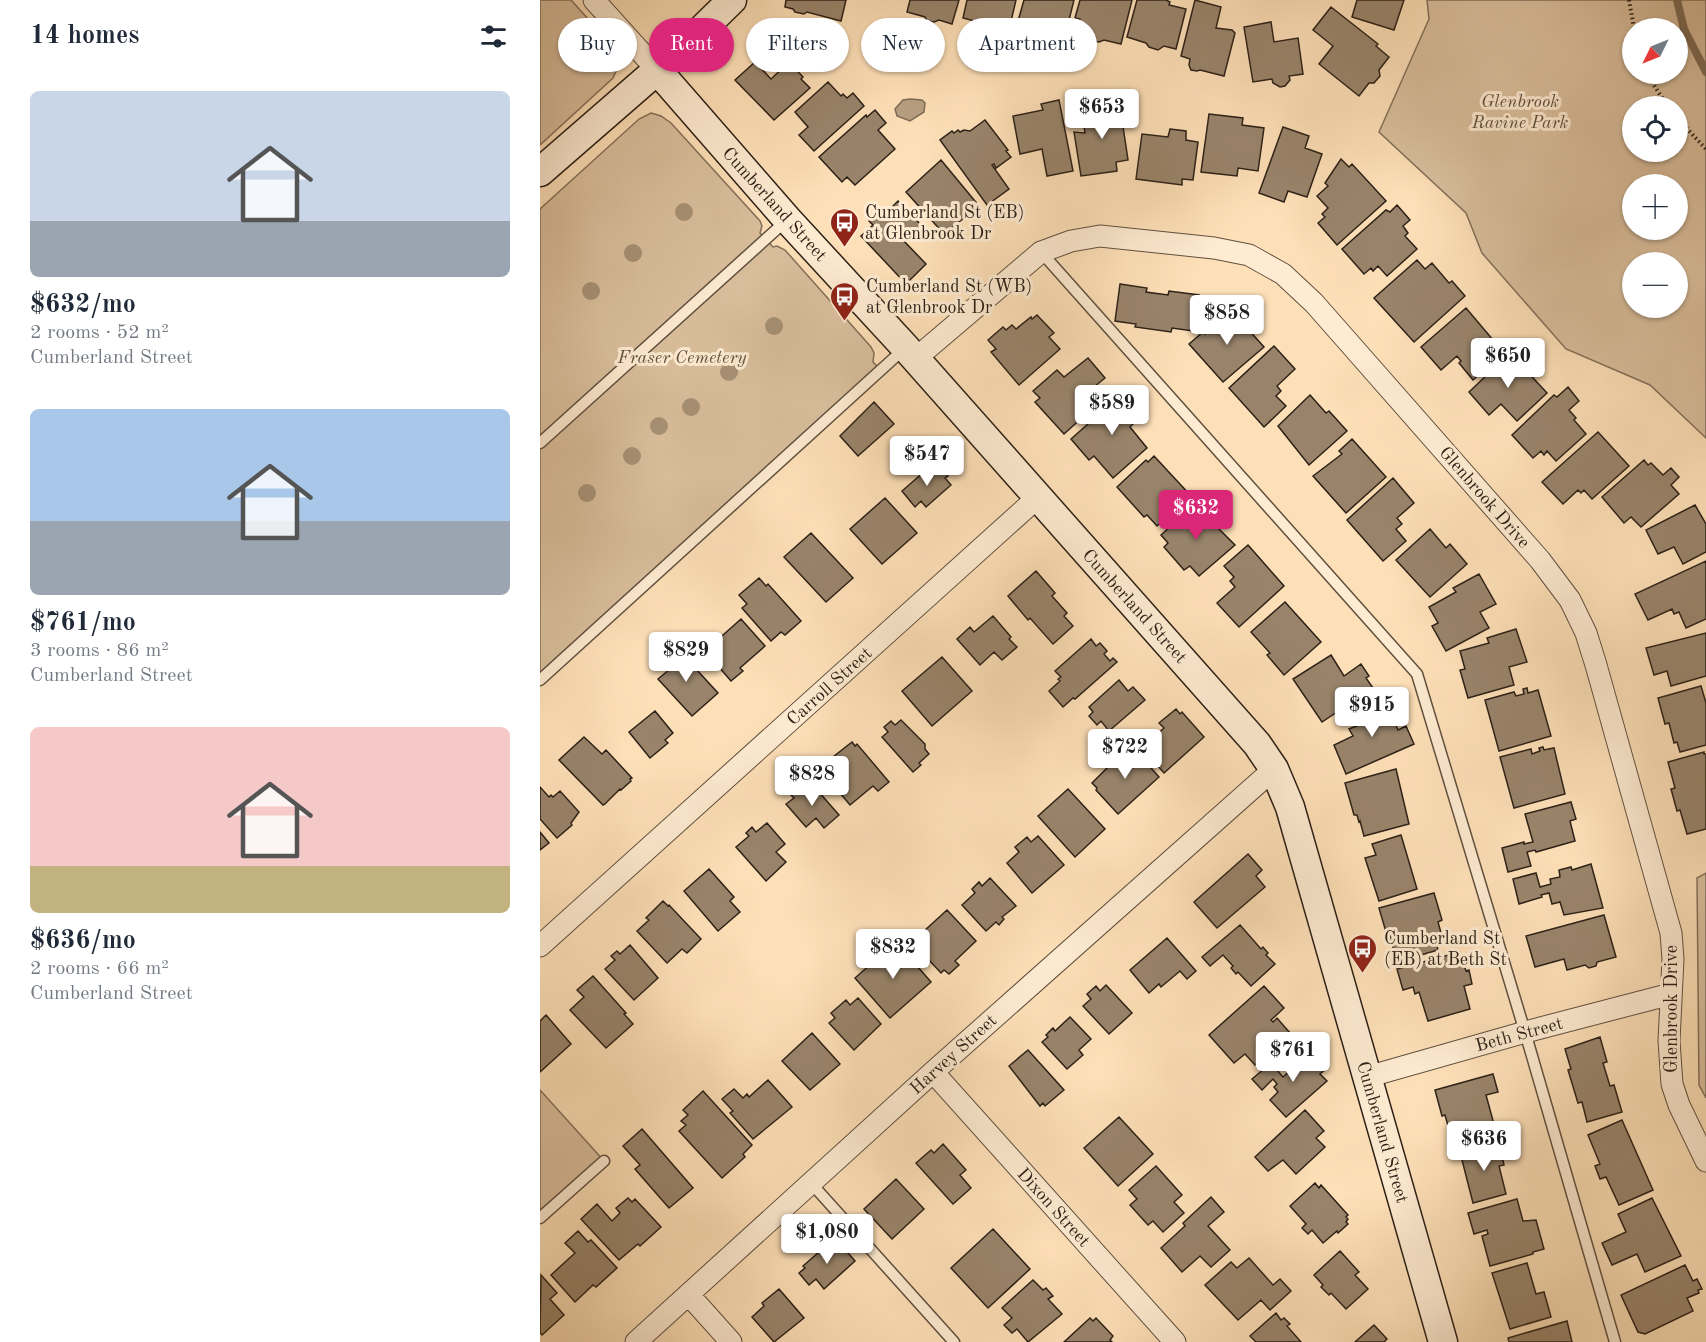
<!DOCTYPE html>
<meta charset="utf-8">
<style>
:root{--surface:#fff;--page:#f2f2f3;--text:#1f2937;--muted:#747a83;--accent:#db2777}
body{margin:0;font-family:"Old Standard TT",serif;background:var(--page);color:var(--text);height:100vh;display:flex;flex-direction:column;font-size:22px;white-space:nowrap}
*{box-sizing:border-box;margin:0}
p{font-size:20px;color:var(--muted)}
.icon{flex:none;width:33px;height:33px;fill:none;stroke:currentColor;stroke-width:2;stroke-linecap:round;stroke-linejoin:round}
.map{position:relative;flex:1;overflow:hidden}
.side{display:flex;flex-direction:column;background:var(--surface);width:540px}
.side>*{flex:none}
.hud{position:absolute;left:18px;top:18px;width:570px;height:54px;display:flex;gap:12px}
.needle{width:39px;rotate:227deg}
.fabs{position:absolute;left:1082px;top:18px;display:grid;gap:12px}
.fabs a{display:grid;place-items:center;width:66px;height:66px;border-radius:50%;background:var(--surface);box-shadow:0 2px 4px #0004;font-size:30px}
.price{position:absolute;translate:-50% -51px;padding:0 14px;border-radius:6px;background:#fff;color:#222;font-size:20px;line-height:39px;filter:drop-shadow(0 2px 3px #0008)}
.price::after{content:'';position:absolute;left:50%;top:36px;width:18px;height:14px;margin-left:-9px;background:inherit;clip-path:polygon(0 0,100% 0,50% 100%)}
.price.selected{background:var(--accent);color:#fff}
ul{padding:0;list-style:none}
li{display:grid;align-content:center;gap:12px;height:318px;padding:0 30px}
li span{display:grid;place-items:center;height:186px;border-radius:9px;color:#555}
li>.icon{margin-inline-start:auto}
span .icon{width:108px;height:108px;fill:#fffc;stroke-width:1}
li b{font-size:26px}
h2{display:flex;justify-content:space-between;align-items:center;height:72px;padding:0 30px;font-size:26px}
.chip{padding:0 21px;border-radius:27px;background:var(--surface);box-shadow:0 2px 4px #0004;font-size:21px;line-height:54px}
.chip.selected{background:var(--accent);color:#fff}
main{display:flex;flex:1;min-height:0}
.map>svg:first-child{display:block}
.green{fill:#dabf9d;stroke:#83705a;stroke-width:1.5;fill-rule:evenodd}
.water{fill:#b79f81;stroke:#7f6c57;stroke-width:1.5}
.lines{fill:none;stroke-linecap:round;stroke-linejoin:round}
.stream{stroke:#7f6c57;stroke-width:8}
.building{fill:#99846b;stroke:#2c2017;stroke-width:1.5}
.lane-casing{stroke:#60503f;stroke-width:13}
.street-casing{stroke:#60503f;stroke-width:23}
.secondary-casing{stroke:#2c2017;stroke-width:31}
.path{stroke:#2c2017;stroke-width:4;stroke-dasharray:1.5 3;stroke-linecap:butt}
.lane{stroke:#feebd1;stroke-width:10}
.street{stroke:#feebd1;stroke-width:21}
.secondary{stroke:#feebd1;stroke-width:28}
.tree{fill:#a79175}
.labels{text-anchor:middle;stroke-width:6;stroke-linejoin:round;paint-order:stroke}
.park-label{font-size:18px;font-style:italic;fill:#60503f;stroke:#feebd1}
.street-label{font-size:18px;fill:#2c2017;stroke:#feebd1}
.poi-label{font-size:18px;fill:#2c2017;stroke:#feebd1;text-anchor:start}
</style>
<main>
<section class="side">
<h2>14 homes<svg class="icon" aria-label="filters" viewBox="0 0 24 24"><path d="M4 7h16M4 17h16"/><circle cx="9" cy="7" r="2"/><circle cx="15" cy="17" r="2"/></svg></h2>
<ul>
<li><span style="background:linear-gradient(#c9d6e8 70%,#9aa5b1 0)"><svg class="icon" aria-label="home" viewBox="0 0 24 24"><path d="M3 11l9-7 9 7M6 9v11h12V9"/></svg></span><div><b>$632/mo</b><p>2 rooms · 52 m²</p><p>Cumberland Street</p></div></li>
<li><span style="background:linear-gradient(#a9c7e8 60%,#9aa5b1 0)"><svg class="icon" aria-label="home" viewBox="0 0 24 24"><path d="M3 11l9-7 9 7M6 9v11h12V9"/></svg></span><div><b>$761/mo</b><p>3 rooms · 86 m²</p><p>Cumberland Street</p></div></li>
<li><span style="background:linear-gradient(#f6c9c9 75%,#c2b280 0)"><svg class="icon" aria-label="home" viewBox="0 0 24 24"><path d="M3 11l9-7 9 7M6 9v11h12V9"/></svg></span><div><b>$636/mo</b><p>2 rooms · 66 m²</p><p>Cumberland Street</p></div></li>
</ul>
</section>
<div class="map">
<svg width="1166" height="1342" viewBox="0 0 1166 1342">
<rect width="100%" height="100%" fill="#fee0b8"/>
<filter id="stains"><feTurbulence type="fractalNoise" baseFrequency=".00333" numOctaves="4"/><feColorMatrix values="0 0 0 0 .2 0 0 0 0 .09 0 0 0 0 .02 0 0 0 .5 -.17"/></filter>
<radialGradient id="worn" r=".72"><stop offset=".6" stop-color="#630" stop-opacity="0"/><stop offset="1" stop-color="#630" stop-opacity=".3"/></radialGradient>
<!-- green -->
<path class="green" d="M0,0H31L76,50L80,62L73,78L0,145Z
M887,0H1166V438L1110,385L1026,349L942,253L926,213L839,132L889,19ZM1092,28H1137V74H1092ZM1092,106H1137V152H1092ZM1092,184H1137V230H1092ZM1092,262H1137V308H1092Z
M111,113L121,116L131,123L220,221L222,226L220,233L233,247L237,246L245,250L331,347L334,353L333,362L341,370L0,680V209L99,119Z
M1166,873V1098L1159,1085L1157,878Z
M0,1090L64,1161L0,1218Z"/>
<!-- water -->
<path class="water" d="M370,99L382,100L385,103L384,112L370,121L357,116L355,109L363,100Z"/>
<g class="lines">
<!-- stream -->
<path class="stream" d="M1137,0L1144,29L1166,72"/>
</g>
<!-- building -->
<path class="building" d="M246,0H306L301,21L267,12L264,14L255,12L253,9L245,7Z
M370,0H419L412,24L399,20L394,22L387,21L385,17L367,12Z
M427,0H476L469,30L463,29L461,38L448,34L450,25L423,18Z
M484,0H534L525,36L491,28L492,24L478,21Z
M540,0H592L581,44L564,40L559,42L550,40L547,33L541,32L538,25L540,19L535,18Z
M597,0H626L630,2L629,5L646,9L636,49L624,46L618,50L609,47L606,43L587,37Z
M655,0L681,7L676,28L692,30L695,33L684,76L660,70L657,71L651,70L649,65L650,59L641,56Z
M817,0H864L854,30L812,17Z
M791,7L838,44L836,46L849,57L839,70L840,76L834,83H829L819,96L779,64L793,46L773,30Z
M731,22L734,42L758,38L763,74L749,76L750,80L745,86L740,87L733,83L732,79L713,82L704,27Z
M215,62L231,79L249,62L263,77L261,79L270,88L234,120L195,80Z
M288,82L301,96L303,94L307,98L313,93L324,106L274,151L259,135L268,127L255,112Z
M519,100L533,171L507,176L502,149L480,154L473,116L503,110L501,104Z
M579,100L588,160L576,162L577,171L541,176L534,132L545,133L542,114L557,112L556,104Z
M335,110L346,123L338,130L355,149L315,185L307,177L302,182L279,157L326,115L327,117Z
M669,114L703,118L702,125L724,128L718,171L698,168L697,176L661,172Z
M445,120L468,150L466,151L471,157L456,168L454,164L452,165L469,189L447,205L400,140L412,131L414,133L418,130L420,132L424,130L430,131Z
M743,127L769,136L765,148L782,154L767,197L748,191L744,202L719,193Z
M630,129L646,131V140L658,142L653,180L642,179V185L596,179L602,134L628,137Z
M801,159L809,167L812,164L846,201L797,245L778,223L785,217L782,214L788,208L777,196L788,186L785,183Z
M401,160L439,206L404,234L366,192Z
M358,201L383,227L370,239L367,237L363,240L386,264L366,284L321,236L333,225L329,221L339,212L343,216Z
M857,205L870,220L863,226L868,233L865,236L877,249L847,276L838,266L833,271L831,268L824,274L802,249L846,210L850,212Z
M877,260L885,269L892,263L909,283L912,281L925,296L874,342L834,298Z
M580,284L607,288L606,292L628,295L629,291L659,295L653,331L632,328L631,332L595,327L596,324L575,321Z
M689,308L724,347L683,382L649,344L663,332L665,334L679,323L676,320Z
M926,308L964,353L933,380L919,363L921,361L917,356L901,370L881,347Z
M497,315L514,333L509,337L520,349L479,385L451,352L456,349L448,340L463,327L466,330L472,325L476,329L491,317L492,319Z
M734,346L755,369L737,386L741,391L736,396L746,406L724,427L689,388Z
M970,353L1007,393L977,421L961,404L949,415L929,392Z
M548,358L565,378L554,387L564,398L524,434L495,402L500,398L493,391L517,370L524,377Z
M1028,387L1039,401L1029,410L1036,418L1034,420L1046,434L1016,461L1007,451L1004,455L1001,451L993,458L972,435L1014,395L1017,397Z
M584,392L602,411L590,421L593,424L590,427L607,448L573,478L554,456L549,460L531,439Z
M770,395L786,413L789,411L807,431L769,465L738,426Z
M334,402L354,424L318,456L300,436Z
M1058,432L1089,466L1052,499L1044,490L1041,493L1038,490L1023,504L1002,482Z
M812,439L846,477L806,513L773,476L802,454L799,451Z
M614,456L651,496L617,526L607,515L604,517L577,487L606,460L608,462Z
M1104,460L1108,465L1111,463L1123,475L1131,468L1139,477L1131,485L1139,494L1101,527L1091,517L1084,523L1062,497Z
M393,464L398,470L401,468L408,476L405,478L411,485L386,507L381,501L375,507L362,491Z
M853,478L874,503L857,518L862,524L856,529L866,541L843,561L807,520Z
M345,498L377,533L342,564L310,529Z
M656,503L672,521L675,519L678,522L675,525L695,545L659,576L650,566L644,570L624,547L628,543L621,535Z
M1155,505L1166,524V552L1143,564L1134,547L1118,554L1106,530Z
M890,529L906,548L910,544L927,564L890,597L856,560Z
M271,533L313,578L286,602L244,557Z
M708,545L744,586L699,627L677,603L695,587L690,581L694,577L684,566Z
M1166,561V619L1146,628L1139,612L1134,614L1132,609L1108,620L1095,594Z
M496,571L515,593L512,596L527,613L524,616L533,626L513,644L490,618L488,620L468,596Z
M939,574L956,604L940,612L949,628L906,651L892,626L898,623L889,607L916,592L913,588Z
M219,578L226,586L228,584L261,621L245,635L241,632L231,641L202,608L207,604L199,595Z
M745,602L781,642L744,675L727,655L730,653L711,632Z
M453,616L471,637L469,639L477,647L462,660L454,652L440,665L417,639L430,627L434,632Z
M201,619L225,646L200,668L203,671L191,681L165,651Z
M976,629L987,662L969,667L974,685L928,698L920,670L925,669L920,651L949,643L947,638Z
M1166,633V676L1131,686L1127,671L1114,675L1106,648Z
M551,639L556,646L560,643L567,651L564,654L570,661L573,658L577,662L535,699L533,698L523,707L509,691L520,681L518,679L521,677L515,671Z
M134,648L142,657L144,656L178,693L152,716L118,679L130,669L122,660Z
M791,655L804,676L821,664L829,676L826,678L833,688L782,722L753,679Z
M402,657L432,691L392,726L362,691Z
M579,680L588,691L593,687L605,700L569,731L561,721L557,725L549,716L553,712L549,707Z
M1161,686L1166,703V745L1140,752L1137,742L1134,743L1129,723L1125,724L1118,698Z
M987,688L988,693L998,690L1011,736L959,751L945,700L974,692L976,696L984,694L983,689Z
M841,700L847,713L850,712L858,730L866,726L874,744L806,774L794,745L813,736L809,729L819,725L813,712Z
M636,709L640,714L642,712L664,737L624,773L602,748L624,728L619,723Z
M115,711L133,733L125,740L128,743L110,758L89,732Z
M361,720L385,744V749L389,754L379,763L381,765L373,772L342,737L348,732L344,727L351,721L355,725Z
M44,737L62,754L66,750L92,778L90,779L91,781L81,790L80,789L65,804L63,805L19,760Z
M312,742L315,746L317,744L349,782L338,791L333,786L310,805L279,768Z
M588,747L595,754L597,752L619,777L578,814L556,790L557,788L552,783Z
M1003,747L1004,750L1014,748L1025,794L974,808L960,757L991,749L992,754L1000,751L999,748Z
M1164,752V754H1166V829L1147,834L1140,810L1137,811L1131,789L1135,788L1128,762Z
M856,769L869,824L824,836L820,821L819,822L817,815H814L805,783Z
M271,783L299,815L284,828L276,818L266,827L246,804L254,798L250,794L258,787L261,791Z
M0,787L9,797L11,795L13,797L20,791L39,812L31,823L32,825L17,838L0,819Z
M528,789L565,829L535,857L498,816Z
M1031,802L1036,819L1030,821L1035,841L996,852L995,850L987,852L991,866L968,872L962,848L984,842V844L993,842L985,814Z
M227,823L245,844L236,852L246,862L226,881L196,847L209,836L206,833L212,827L216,832Z
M0,832L9,843L0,850Z
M861,835L877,889L839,901L825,858L836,855L832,844Z
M498,836L524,865L492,893L467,863L479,852L475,847L487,837L491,842Z
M708,854L722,870L716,876L725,887L677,928L654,902Z
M1051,864L1063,908L1024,915L1020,902L1012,904L1009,893L1001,895L1002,897L979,904L973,879L996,873L1000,887L1011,884L1010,879L1020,877L1019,870L1031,867L1032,870Z
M169,869L194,897L190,901L200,912L178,931L144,891Z
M450,878L476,906L462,917L464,919L459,925L456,922L446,931L422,905L435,893L432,889L439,882L442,886Z
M894,893L902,920L898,922L901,933L894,934L898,950L857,962L849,932H846L839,908Z
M123,901L128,906L129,905L161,939L147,953L142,949L127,963L97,931L109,920L106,918Z
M407,910L436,941L415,961L419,965L409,974L404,970L401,973L372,942Z
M1064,915L1076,957L1057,962L1056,966L1049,968L1045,965L1027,970L1024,959L995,967L986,936Z
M700,925L721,949L723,947L728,953L726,955L735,964L711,986L698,972L696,974L691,968L693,966L683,955L670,966L662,957Z
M627,938L656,971L647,979L640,971L621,987L619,984L609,993L590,970Z
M356,942L391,982L350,1018L315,978Z
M90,945L118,978L94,1000L65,969L75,960L71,956L77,951L80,954Z
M920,952L926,971L929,970L932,984L924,986L930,1009L888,1021L879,992L875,994L873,987L863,990L857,969Z
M53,976L86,1013L84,1014L93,1024L66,1048L30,1010L44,997L37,990Z
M566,985L592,1013L569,1034L543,1006L551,999L547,994L556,986L560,991Z
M724,986L744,1008L731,1020L733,1022L737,1018L750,1033L715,1065L705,1054L694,1063L669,1035Z
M318,998L341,1024L314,1050L289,1023L295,1018L291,1013L306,1000L310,1005Z
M6,1015L31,1044L0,1072V1021Z
M530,1017L551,1039L539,1050L543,1055L527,1069L502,1042L508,1037L506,1035L513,1028L515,1031Z
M272,1033L300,1064L270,1090L242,1061Z
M1060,1037L1067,1062L1063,1063L1070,1086L1074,1085L1082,1112L1047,1122L1042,1102L1038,1103L1028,1070L1031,1069L1025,1049Z
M488,1050L524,1090L505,1106L503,1103L500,1106L469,1066Z
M770,1052L786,1069L780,1074L787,1081L746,1117L730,1100L738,1092L734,1087L737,1084L733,1079L722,1090L712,1079L731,1063L743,1077Z
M953,1074L958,1092L946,1095L955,1128L912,1140L905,1115L902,1116L895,1090Z
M228,1080L252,1107L213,1139L190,1113L193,1111L182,1099L194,1089L203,1098L207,1094L209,1097Z
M163,1091L212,1145L203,1154L205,1157L182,1178L139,1131L146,1125L141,1121L148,1115L143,1110Z
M765,1110L784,1131L776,1138L785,1147L756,1174L743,1160L728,1171L715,1157Z
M579,1117L613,1154L578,1186L544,1148Z
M1082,1120L1113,1190L1079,1205L1066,1177L1060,1179L1055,1166L1060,1164L1048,1135Z
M102,1129L153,1188L129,1208L95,1169L100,1165L83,1146Z
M959,1143L964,1165L959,1166L966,1194L933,1203L920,1152Z
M403,1144L426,1170L420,1175L431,1188L413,1204L376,1163L391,1150L394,1153Z
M616,1166L642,1195L634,1202L644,1213L623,1232L613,1221L608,1225L590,1205L597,1199L589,1190Z
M356,1179L384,1209L352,1239L324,1209Z
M775,1183L779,1188L781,1185L808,1215L806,1217L808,1219L806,1222L808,1224L798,1233L797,1231L783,1243L772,1230L768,1234L762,1228L766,1224L750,1206Z
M671,1197L684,1212L668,1226L690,1250L671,1267L660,1256L642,1272L621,1248L645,1226L643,1223Z
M88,1198L92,1202L95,1199L121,1227L100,1246L98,1244L79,1260L41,1219L57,1204L72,1221L80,1213L76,1208Z
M1112,1198L1141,1256L1105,1272L1097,1254L1072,1265L1062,1243L1086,1232L1078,1214Z
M977,1199L983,1221L996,1220L1004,1249L993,1252V1254L950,1266L942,1236L948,1234L947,1230L934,1234L928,1213Z
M453,1229L490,1269L448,1308L411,1268Z
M38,1231L48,1242L51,1240L77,1268L56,1287L53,1285L35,1302L11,1275L35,1253L25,1243Z
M295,1238L315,1261L284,1289L276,1279L269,1285L259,1273L265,1268L263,1266Z
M800,1251L819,1272L815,1275L828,1289L806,1309L791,1293L789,1295L781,1287L783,1285L774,1275Z
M709,1258L733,1285L740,1279L751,1291L730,1310L721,1300L698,1320L665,1285L691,1262L697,1268Z
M987,1263L996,1294L1004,1292L1011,1317L970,1329L952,1273Z
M1145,1265L1153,1281L1157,1279L1162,1289L1158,1290L1159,1293L1147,1298L1153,1311L1105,1334L1098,1332L1081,1295Z
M1,1275L17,1293L10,1299L24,1315L2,1335L0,1333Z
M493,1280L503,1290L506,1288L513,1296L508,1299L522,1314L488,1342L477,1329L472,1333L464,1325L472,1318L462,1308Z
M239,1289L264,1318L234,1342L212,1317L224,1306L222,1303Z
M736,1313L741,1320L744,1318L750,1324L747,1326L761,1342H716L710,1336Z
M550,1318L553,1321L556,1318L573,1336L570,1340L572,1342H524Z
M1027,1321L1032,1342H969L968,1338Z
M834,1325L847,1339L844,1342H815Z"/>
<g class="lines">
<defs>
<path id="lane" d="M501,252L877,674L985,1032L1075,1342
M0,443L247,220
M0,680L364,349
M271,1183L414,1342
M0,1218L64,1161"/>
<path id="street" d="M54,0L117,70
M375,359L501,252L531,241L560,236L674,248L709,255L743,274L774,303L1000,560L1030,600L1046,633L1056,665L1131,933L1133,959L1129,1041L1132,1084L1139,1105L1166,1161
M0,946L497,498
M393,1072L635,1342
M827,1077L985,1032L1131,994
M149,1295L191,1342
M96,1342L393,1072L734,769"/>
<path id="secondary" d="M117,70L247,219L365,347L717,744L734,769L750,807L903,1342
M0,172L146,45L192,0"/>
</defs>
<!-- lane casing -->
<use href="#lane" class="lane-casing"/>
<!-- street casing -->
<use href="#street" class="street-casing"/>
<!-- secondary casing -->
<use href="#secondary" class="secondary-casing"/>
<!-- path -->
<path class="path" d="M1089,0L1094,28
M1107,74L1127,106
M1137,118L1166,149"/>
<!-- lane -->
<use href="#lane" class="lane"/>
<!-- street -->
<use href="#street" class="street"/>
<!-- secondary -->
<use href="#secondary" class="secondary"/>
</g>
<!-- trees -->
<g class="tree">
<circle cx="144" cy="212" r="9"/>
<circle cx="93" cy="253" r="9"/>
<circle cx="51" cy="291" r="9"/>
<circle cx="234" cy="326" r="9"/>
<circle cx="189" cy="372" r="9"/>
<circle cx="151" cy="407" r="9"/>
<circle cx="119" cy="426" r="9"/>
<circle cx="92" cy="456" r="9"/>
<circle cx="47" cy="493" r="9"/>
</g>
<!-- icons -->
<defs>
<symbol id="bus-pin" viewBox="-11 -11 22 30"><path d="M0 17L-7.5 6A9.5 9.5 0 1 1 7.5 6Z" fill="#8f2418" stroke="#feebd1"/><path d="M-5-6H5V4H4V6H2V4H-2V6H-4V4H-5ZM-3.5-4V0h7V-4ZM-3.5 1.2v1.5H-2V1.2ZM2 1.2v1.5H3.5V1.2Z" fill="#fff"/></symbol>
</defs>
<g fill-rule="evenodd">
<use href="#bus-pin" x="288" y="206" width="33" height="45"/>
<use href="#bus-pin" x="288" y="280" width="33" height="45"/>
<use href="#bus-pin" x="806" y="932" width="33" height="45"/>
</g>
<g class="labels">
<!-- park labels -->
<g class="park-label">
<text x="980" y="107">Glenbrook<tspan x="980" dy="21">Ravine Park</tspan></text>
<text x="142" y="363">Fraser Cemetery</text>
</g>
<!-- street labels -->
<g class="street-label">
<text transform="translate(235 204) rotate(48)" y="6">Cumberland Street</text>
<text transform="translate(945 497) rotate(49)" y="6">Glenbrook Drive</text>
<text transform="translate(595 606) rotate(48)" y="6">Cumberland Street</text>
<text transform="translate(289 686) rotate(-42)" y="6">Carroll Street</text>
<text transform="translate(1131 1009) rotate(-90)" y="6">Glenbrook Drive</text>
<text transform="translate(979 1034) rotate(-15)" y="6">Beth Street</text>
<text transform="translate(413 1054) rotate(-42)" y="6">Harvey Street</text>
<text transform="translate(843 1132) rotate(74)" y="6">Cumberland Street</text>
<text transform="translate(514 1207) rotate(48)" y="6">Dixon Street</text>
</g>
<!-- poi labels -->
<g class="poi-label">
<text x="325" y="218">Cumberland St (EB)<tspan x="325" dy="21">at Glenbrook Dr</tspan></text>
<text x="326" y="292">Cumberland St (WB)<tspan x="326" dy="21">at Glenbrook Dr</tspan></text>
<text x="844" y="944">Cumberland St<tspan x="844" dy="21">(EB) at Beth St</tspan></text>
</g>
</g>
<rect width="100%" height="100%" filter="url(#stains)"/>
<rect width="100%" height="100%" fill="url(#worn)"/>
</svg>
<div class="fabs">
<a><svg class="needle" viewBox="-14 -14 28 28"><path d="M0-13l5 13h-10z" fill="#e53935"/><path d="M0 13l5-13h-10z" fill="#747a83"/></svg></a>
<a><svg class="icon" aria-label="locate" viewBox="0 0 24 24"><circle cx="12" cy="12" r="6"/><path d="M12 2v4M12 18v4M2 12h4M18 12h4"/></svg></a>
<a>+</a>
<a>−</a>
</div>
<b class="price" style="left:562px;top:140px">$653</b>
<b class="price" style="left:687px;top:346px">$858</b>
<b class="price" style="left:968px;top:389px">$650</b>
<b class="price" style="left:572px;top:436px">$589</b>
<b class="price" style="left:387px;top:487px">$547</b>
<b class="price selected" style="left:656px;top:541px">$632</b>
<b class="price" style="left:146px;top:683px">$829</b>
<b class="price" style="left:832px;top:738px">$915</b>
<b class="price" style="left:585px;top:780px">$722</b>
<b class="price" style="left:272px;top:807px">$828</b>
<b class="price" style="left:353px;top:980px">$832</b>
<b class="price" style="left:753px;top:1083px">$761</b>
<b class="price" style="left:944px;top:1172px">$636</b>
<b class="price" style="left:287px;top:1265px">$1,080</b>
<div class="hud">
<a class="chip">Buy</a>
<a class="chip selected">Rent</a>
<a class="chip">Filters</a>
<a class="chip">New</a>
<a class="chip">Apartment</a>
</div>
</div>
</main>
